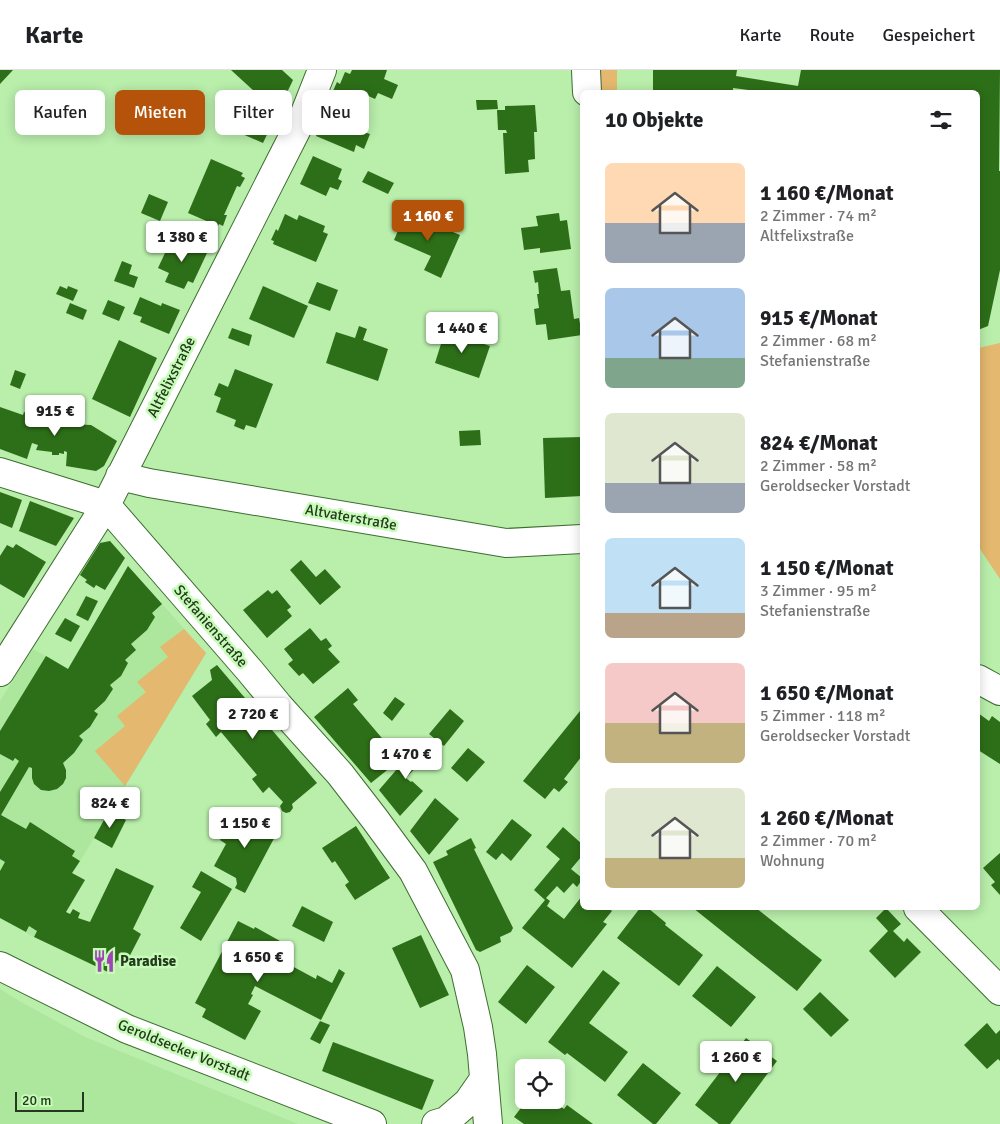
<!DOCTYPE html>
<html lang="de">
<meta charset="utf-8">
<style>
:root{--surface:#fff;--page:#f2f2f2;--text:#202124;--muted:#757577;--line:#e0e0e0;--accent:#b45309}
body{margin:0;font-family:Signika,sans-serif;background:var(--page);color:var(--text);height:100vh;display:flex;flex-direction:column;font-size:19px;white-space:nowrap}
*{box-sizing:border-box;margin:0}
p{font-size:16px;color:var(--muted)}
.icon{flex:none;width:28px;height:28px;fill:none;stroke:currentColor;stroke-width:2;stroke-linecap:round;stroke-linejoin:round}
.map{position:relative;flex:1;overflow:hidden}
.details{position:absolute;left:580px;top:20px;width:400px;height:820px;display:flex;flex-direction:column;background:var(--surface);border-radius:8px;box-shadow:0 2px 12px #0003}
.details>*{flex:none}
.guide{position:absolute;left:15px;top:20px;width:475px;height:45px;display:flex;gap:10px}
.tools{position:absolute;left:515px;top:989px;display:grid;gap:10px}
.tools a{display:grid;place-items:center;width:50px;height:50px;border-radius:8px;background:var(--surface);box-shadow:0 2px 12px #0003;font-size:25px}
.scale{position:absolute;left:15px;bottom:12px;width:69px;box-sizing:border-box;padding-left:5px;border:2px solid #24391e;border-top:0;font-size:14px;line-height:18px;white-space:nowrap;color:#24391e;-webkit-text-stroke:4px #c6fcb8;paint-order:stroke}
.price{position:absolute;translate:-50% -42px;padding:0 11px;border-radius:5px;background:#fff;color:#222;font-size:16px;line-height:32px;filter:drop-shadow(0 1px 2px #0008)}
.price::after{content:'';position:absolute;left:50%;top:30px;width:15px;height:11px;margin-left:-8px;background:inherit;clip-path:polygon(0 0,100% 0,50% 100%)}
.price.on{background:var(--accent);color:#fff}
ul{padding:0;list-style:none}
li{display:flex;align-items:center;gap:15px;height:125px;padding:0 25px}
li span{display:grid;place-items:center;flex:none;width:140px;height:100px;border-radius:8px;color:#555}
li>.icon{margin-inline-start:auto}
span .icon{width:60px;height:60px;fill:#fffc;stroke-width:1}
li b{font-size:21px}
h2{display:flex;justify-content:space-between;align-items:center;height:60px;padding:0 25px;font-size:21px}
.chip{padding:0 18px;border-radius:8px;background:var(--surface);box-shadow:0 2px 12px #0003;font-size:18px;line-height:45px}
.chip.on{background:var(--accent);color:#fff}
header{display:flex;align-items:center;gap:30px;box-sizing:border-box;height:70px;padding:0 25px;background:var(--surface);border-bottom:1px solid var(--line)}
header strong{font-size:24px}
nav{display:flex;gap:28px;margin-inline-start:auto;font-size:18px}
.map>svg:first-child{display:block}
.built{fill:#ace79d}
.green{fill:#e4b86e}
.building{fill:#2d6e18}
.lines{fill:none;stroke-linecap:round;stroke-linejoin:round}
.minor-casing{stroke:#3d6d30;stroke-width:30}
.major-casing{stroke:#3d6d30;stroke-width:30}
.minor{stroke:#fff;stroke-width:28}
.major{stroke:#fff;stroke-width:28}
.labels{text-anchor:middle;stroke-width:5;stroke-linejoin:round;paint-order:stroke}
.street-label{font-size:15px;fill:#24391e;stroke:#c6fcb8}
.poi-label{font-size:15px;font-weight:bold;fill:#24391e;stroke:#c6fcb8;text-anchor:start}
</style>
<header>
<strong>Karte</strong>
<nav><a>Karte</a><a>Route</a><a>Gespeichert</a></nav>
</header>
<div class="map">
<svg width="1000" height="1054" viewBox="0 0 1000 1054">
<rect width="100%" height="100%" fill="#b9eeab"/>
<!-- built -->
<path class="built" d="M128,496L206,583L34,867L0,848V631L33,579L69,599Z
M0,919L21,932L85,967L298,1054H0Z"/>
<!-- green -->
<path class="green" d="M596,0H617V22H598Z
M1000,273V509L978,476V278Z
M184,559L206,583L125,716L95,681L125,656L117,646L146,622L137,612L168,587L160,577Z"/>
<!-- building -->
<path class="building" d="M0,0H13L0,14Z
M231,0H282L293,10L263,73L233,60L246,28L255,22Z
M352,0H387L384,9L398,15L392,29L378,23L375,29L355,20L351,31L332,23L337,12L340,14L345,2L350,4Z
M653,0H737L736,6L798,16L801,0H1000L999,101H1000V200L988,256L978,260V22H764L733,18V22H653Z
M476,30H497L498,39L477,40Z
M535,35L537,62H534L535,89L528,90L529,102L505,104L503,63H507L506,60H498L497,40H505V36Z
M347,37L359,42L357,48L368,53L364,62L370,64L364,79L356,75L354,82L316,66L321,53L326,55L333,38L344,43Z
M313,86L342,99L338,109L342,111L338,120L330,117L326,126L300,114Z
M211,89L243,103L241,106L245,108L240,117L237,116L224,145H227L223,156L219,154L218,156L188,143Z
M368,101L394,113L388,124L362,112Z
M149,124L168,132L160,151L141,143Z
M406,142L460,165L441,208L424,200L431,186L394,170Z
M559,143L560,151L567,150L571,179L540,183V178L524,180L521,158L538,156L536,146Z
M285,144L297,150L299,145L325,156L323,162L328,164L316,192L273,174L274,171L271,170L276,159L278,161Z
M172,168L179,171L180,168L196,175L195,178L207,183L193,213L188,211L184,219L165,212L169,203L158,198Z
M122,191L132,195L129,204L138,207L134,218L114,211Z
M557,198L561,221L570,220L574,249L579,248L582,265L548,270L546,254L536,255L534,239L539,238L537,224H539L538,212L535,213L533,201Z
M317,212L338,220L330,241L308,233Z
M60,216L67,219L68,216L78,220L73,231L56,224Z
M263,216L308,236L294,268L249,249Z
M140,227L161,236L162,233L180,240L169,264L140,252L142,247L133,244Z
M108,230L125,237L119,251L102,244Z
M70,233L87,240L83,250L66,243Z
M359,256L367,259L363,270L388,279L378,311L326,293L336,262L355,268Z
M232,258L252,265L249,276L228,268Z
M445,261L490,276L479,308L435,293Z
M119,270L157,288L130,347L92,329Z
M235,299L273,314L256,358L246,355L244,360L234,356L236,350L216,342L221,328L214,325L219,313L228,317Z
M15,300L26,304L20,319L10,315Z
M49,330L70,333L68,354L91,355L117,371L104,396L96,401L66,396L67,382L64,381V384L59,383V385H52V382L36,380L38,375L32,373L27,389L0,379V337L23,345L24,342L43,348Z
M480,360L481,375L460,376L459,361Z
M582,367V426L545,428L543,368Z
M0,422L22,430L12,458L0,453Z
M30,431L74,448L56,476L19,461Z
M110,471L125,488L105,520L96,515L94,518L85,512L87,510L80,505L100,473Z
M16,474L46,492L24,528L0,514V486L7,475L13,478Z
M301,490L316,507L325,499L341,517L320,535L290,500Z
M128,496L162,534L152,543L155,547L147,560L131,574L136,580L125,590L128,593L121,606L110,615L113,619L105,631L94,641L98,644L90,657L79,666L83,670L74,683L63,693L66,700V708L63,714L57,719L49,721L41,720L34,714L32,708V698L29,697L1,745L26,759L30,752L75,781L72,786L80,791L72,803L85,810L66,842L70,844L73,839L80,843L78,848L90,852L116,798L154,816L133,859L141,864L125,895L117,890L110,903L34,867L37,861L29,856L26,862L0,848V801L5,792L0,789V722L19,691L15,688L13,691L0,684V661L46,586L68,599Z
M268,520L272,524L277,520L291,537L287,540L292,546L267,568L243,540Z
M86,526L98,531L88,551L76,545Z
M65,548L80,556L71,572L55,564Z
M310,558L321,571L326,568L332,576L328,579L340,592L313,614L303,603L299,606L288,594L293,590L284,579Z
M217,595L317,713L292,734L293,738L290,742L286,743L282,741L280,736L283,732L269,717L263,723L252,709L257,705L221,662L216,667L206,654L210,650L192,626L212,610L210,600Z
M348,618L358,630L353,634L398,687L388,695L391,697L371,713L314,647Z
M395,627L405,634L392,651L383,643Z
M450,639L464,651L444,676L429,664Z
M580,641L582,643V686L564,709L568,712L559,722L554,718L545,729L523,711Z
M978,643L989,651L992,646L1000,652V694L978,680Z
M422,670L435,681L420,698L417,696L406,708L411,712L412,711L423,721L400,746L379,720Z
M468,678L485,692L467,712L451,698Z
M435,728L459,749L429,785L410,761Z
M109,741L126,750L112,778L94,768Z
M244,741L279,759L245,823L235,818L237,814L236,808L214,796L226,774L220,770L228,755L234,758Z
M512,749L532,765L511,791L502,783L496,790L486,782Z
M356,756L390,808L355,830L345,815L349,812L335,791L332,793L322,778Z
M563,757L582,774V786L571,799L582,808V810L577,817L573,813L564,823L557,816L546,828L550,831L547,836L564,849L582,826V838H608L612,841L603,852L607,854L572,898L522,858L545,830L534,820L560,789L546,777Z
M471,768L476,778L474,779L513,858L511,862L500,867L501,872L480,882L476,880L433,792L448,785L446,781Z
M1000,783V825L991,815L995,812L983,798Z
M201,801L232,819L201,871L180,858L201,822L192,817Z
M302,836L333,852L324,872L292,856Z
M640,838H648L666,853L665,855L703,885L679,916L617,868Z
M693,838H756L822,890L797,921Z
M886,838L901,854L893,861L904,872L907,868L921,882L895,908L869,881L888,861L876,848Z
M238,851L254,859L255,857L280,871L274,881L280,884L276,891L289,897L290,895L316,909L317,905L332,913L339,899L345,903L321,950L255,916L251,924L253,925L248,934L261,941L245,970L202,947L206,939L195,933Z
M421,865L449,925L420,938L392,878Z
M527,895L555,917L526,954L498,932Z
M717,896L756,927L731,957L692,926Z
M603,900L620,913L589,953L628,982L605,1012L567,983L565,985L548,972Z
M820,922L849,950L831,967L803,939Z
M320,951L330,955L320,974L310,969Z
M987,953L996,964L1000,960V991L998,989L987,999L964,975Z
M746,968L777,991L730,1054H719L695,1035Z
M333,972L434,1010L422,1040L322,1001Z
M643,993L681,1023L656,1054H653L617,1025Z
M527,1030H556L559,1032L557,1034L564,1039L567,1035L593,1054H524L514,1047Z"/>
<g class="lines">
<defs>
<path id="minor" d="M586,0L587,22
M0,402L106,435L250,601L278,635L340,704L374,748L413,801L465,900L478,957L482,984L488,1054
M120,406L149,413L506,473L582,469
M0,602L106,435L305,43L322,0
M978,609L1000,621
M918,838L1000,921
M436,1054L446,1051L468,1032L484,1009"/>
<path id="major" d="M0,896L127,959L372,1054"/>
</defs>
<!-- minor casing -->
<use href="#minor" class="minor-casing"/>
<!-- major casing -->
<use href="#major" class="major-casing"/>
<!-- minor -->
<use href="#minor" class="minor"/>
<!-- major -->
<use href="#major" class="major"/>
</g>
<!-- icons -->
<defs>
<symbol id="restaurant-bare" viewBox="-9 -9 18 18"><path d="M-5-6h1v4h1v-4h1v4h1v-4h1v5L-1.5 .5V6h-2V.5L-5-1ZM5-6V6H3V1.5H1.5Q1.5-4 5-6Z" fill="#9e47b4" stroke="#c6fcb8" stroke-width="2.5" paint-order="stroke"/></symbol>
</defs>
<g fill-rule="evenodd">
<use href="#restaurant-bare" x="88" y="875" width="32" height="32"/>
</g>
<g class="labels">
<!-- street labels -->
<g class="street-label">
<text transform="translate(171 307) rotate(-63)" y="5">Altfelixstraße</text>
<text transform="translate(351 447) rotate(10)" y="5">Altvaterstraße</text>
<text transform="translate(211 556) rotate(49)" y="5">Stefanienstraße</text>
<text transform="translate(184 980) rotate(22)" y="5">Geroldsecker Vorstadt</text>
</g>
<!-- poi labels -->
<g class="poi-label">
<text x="120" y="896">Paradise</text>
</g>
</g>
</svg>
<div class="tools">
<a><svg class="icon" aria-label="locate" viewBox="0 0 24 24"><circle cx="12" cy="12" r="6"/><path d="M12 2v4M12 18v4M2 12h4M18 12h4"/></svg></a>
</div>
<div class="scale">20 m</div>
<b class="price on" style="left:428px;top:172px">1 160 €</b>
<b class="price" style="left:182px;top:193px">1 380 €</b>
<b class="price" style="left:462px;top:284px">1 440 €</b>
<b class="price" style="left:55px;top:367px">915 €</b>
<b class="price" style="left:253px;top:670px">2 720 €</b>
<b class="price" style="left:406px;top:710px">1 470 €</b>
<b class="price" style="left:110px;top:759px">824 €</b>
<b class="price" style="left:245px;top:779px">1 150 €</b>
<b class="price" style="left:258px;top:913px">1 650 €</b>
<b class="price" style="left:736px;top:1013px">1 260 €</b>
<div class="guide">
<a class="chip">Kaufen</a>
<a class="chip on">Mieten</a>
<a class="chip">Filter</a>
<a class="chip">Neu</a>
</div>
<section class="details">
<h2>10 Objekte<svg class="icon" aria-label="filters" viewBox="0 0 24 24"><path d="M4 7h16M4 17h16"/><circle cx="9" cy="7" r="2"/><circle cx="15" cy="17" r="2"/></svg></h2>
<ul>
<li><span style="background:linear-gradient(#ffd9b3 60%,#9aa5b1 0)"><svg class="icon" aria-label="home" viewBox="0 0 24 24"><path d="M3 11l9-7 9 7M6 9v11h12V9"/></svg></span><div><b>1 160 €/Monat</b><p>2 Zimmer · 74 m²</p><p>Altfelixstraße</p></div></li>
<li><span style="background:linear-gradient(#a9c7e8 70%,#7fa58c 0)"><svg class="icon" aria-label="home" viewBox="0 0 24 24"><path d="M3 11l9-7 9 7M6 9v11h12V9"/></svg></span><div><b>915 €/Monat</b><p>2 Zimmer · 68 m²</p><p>Stefanienstraße</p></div></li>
<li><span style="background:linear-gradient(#dfe7d0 70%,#9aa5b1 0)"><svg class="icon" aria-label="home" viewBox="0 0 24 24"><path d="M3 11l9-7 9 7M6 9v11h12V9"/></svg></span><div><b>824 €/Monat</b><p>2 Zimmer · 58 m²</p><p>Geroldsecker Vorstadt</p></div></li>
<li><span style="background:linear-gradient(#bfe0f5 75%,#b9a48a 0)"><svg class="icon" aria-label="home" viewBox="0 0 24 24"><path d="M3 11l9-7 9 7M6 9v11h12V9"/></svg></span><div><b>1 150 €/Monat</b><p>3 Zimmer · 95 m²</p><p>Stefanienstraße</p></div></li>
<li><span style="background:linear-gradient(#f6c9c9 60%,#c2b280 0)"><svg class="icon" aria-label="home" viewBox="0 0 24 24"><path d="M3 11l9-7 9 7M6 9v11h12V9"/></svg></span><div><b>1 650 €/Monat</b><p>5 Zimmer · 118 m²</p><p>Geroldsecker Vorstadt</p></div></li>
<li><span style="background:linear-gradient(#dfe7d0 70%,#c2b280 0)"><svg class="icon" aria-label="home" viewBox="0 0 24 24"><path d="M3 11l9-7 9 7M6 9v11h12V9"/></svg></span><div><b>1 260 €/Monat</b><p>2 Zimmer · 70 m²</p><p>Wohnung</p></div></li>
</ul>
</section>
</div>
